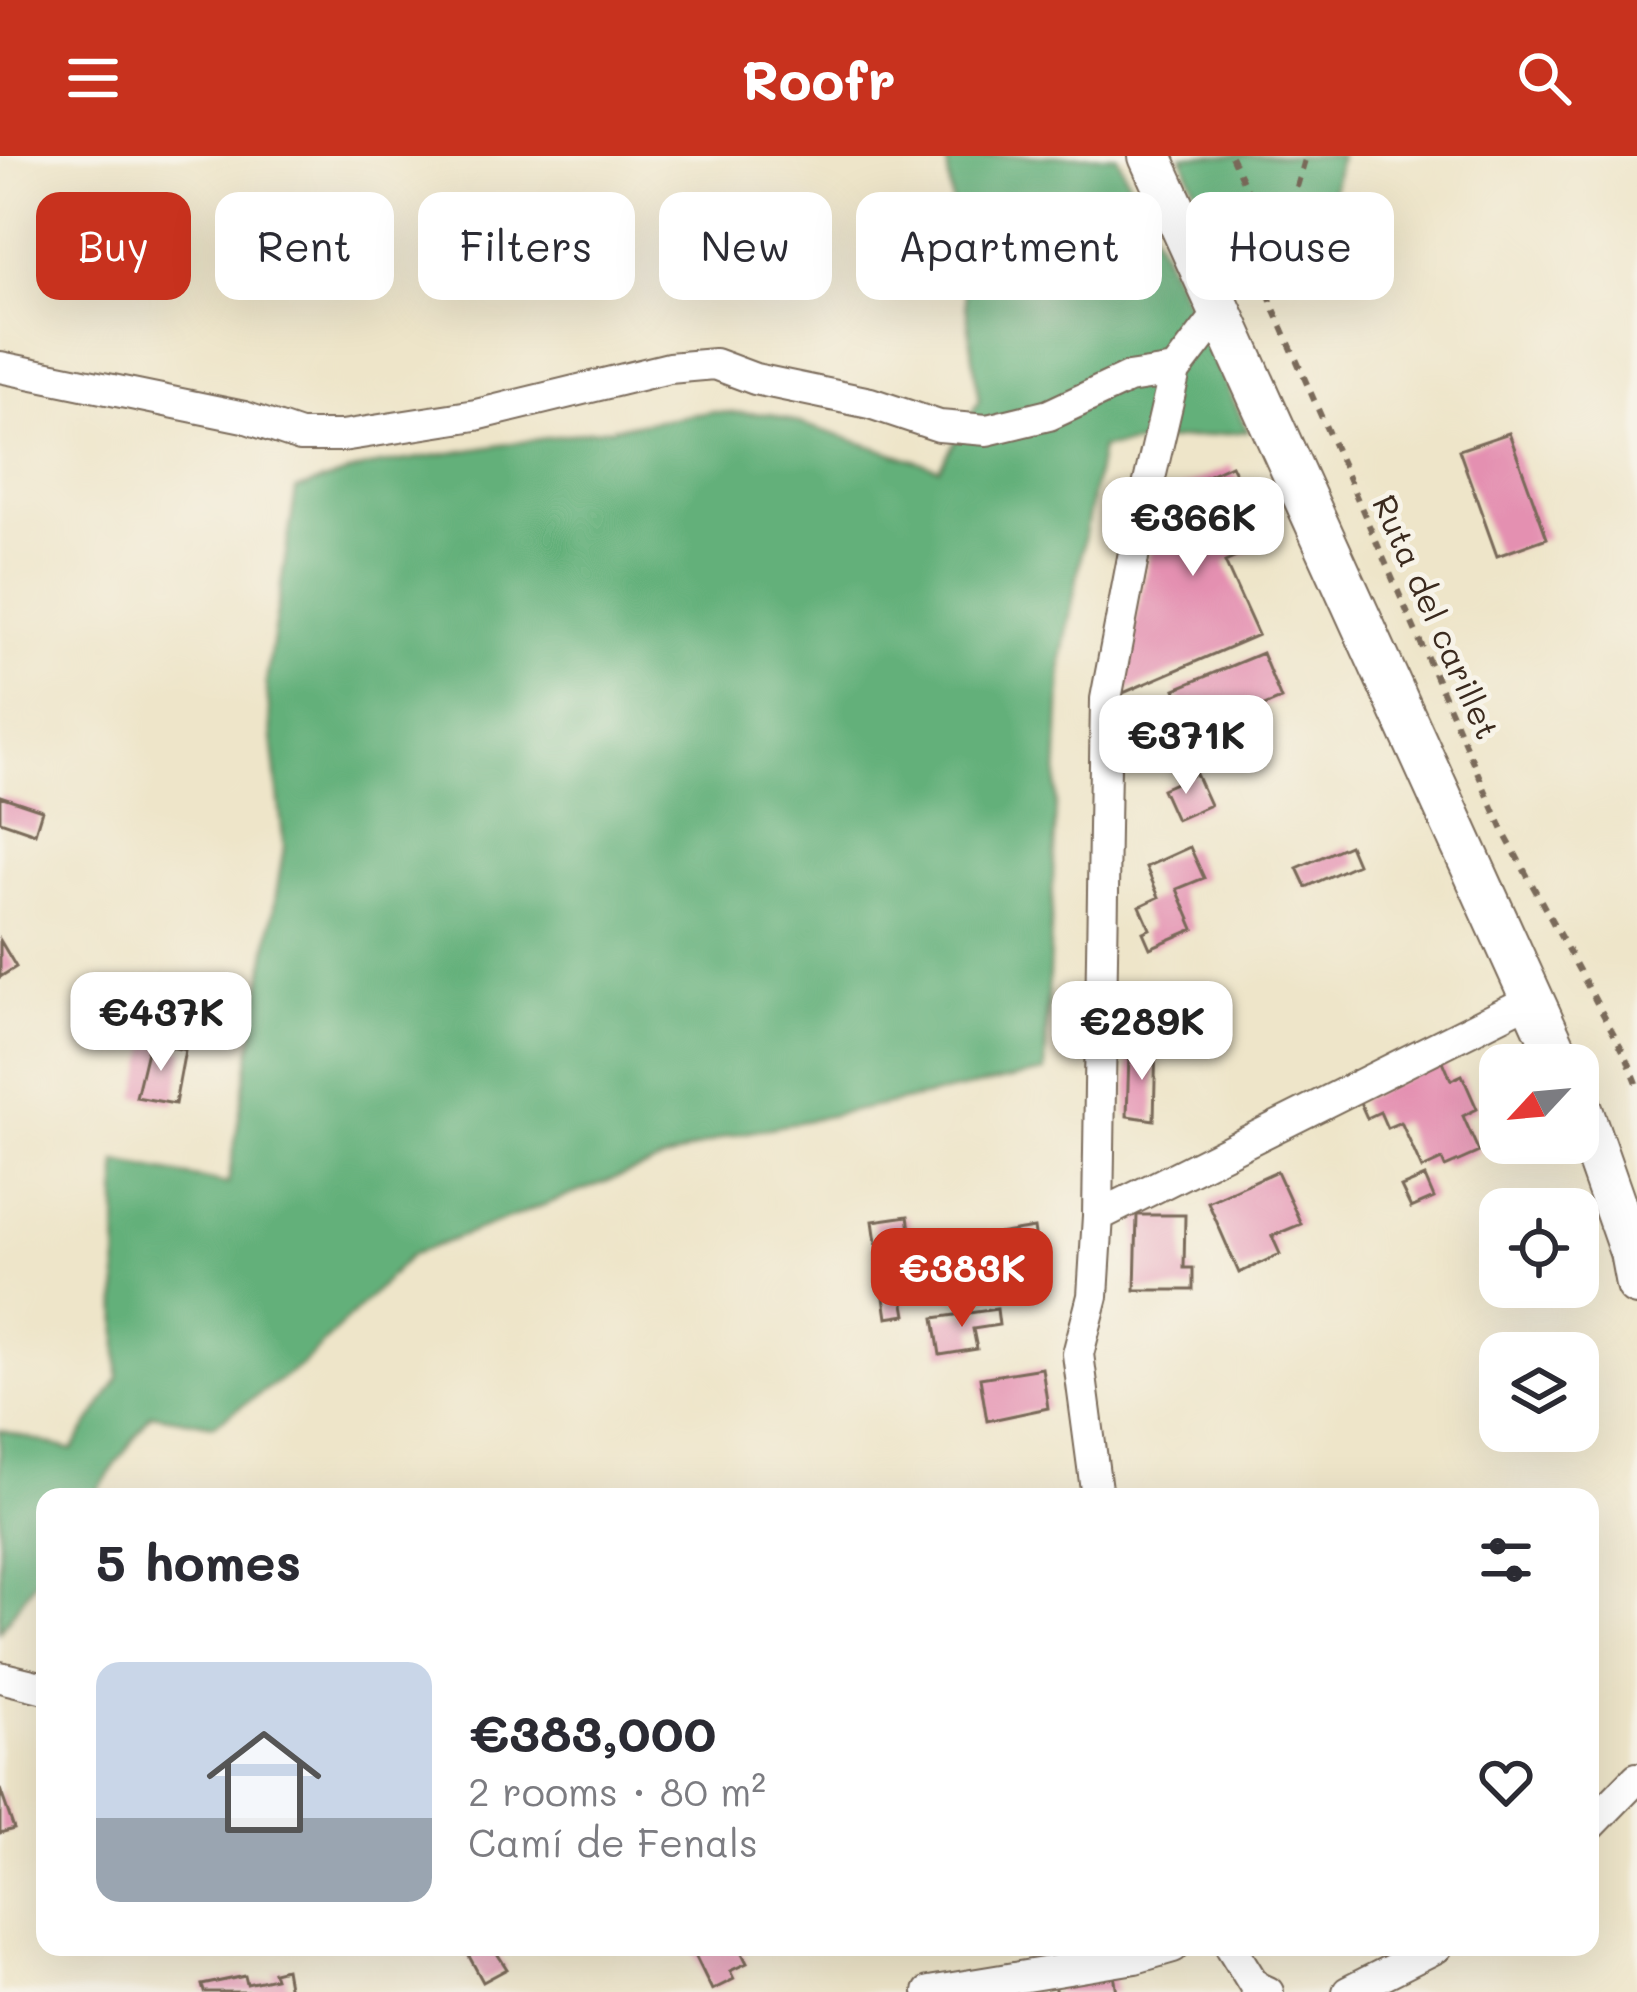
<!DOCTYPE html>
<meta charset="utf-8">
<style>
:root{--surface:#fff;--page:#f2f2f3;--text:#2b2b33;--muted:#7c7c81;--line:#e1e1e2;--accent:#c8321e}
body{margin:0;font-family:Mali,sans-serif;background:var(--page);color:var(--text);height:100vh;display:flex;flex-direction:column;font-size:45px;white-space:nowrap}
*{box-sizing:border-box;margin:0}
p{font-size:39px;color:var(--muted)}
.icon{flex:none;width:66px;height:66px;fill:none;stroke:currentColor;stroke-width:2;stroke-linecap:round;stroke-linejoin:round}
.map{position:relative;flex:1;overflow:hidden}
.drawer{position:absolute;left:36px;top:1332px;width:1563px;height:468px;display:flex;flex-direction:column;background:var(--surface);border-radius:24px;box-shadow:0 12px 48px #0002}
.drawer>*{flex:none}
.hud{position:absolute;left:36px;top:36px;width:1566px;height:108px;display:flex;gap:24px}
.needle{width:78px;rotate:244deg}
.buttons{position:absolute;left:1479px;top:888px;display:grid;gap:24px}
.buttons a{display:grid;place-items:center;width:120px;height:120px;border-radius:24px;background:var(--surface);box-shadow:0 12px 48px #0002;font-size:60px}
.price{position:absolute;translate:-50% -102px;padding:0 27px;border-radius:24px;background:#fff;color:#222;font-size:39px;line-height:78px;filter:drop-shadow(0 3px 6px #0008)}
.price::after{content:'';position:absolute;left:50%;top:72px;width:36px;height:27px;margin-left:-18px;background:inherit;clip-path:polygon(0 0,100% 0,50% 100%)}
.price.current{background:var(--accent);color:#fff}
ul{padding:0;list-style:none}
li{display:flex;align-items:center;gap:36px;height:300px;padding:0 60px}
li+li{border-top:3px solid var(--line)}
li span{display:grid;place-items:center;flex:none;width:336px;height:240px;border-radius:24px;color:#555}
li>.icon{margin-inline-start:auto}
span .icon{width:144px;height:144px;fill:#fffc;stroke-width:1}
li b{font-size:51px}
h2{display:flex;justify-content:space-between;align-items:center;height:144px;padding:0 60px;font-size:51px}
.tag{padding:0 42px;border-radius:24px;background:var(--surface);box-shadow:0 12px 48px #0002;font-size:42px;line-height:108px}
.tag.current{background:var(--accent);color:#fff}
header{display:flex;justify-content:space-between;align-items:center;height:156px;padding:0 60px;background:var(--accent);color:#fff;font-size:54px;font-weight:800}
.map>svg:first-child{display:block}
.forest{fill:#64b07a;stroke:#506d4c;stroke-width:3}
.building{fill:#e490b1}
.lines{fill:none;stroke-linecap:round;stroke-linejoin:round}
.street-casing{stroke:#7a6b5a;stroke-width:34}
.secondary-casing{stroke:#7a6b5a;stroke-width:46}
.path{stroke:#7a6b5a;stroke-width:6;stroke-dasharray:9 9;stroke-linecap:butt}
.street{stroke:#fff;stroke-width:30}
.secondary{stroke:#fff;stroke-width:42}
.labels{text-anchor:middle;stroke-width:10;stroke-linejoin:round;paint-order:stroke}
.street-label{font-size:33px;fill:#3b2a1e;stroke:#f7f3e8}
</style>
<header><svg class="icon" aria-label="menu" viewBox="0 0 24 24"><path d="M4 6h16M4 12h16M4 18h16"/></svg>Roofr<svg class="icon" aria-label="search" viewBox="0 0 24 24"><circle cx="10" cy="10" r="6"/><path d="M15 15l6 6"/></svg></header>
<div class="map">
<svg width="1637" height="1836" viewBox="0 0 1637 1836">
<rect width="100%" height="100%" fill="#f7f3e8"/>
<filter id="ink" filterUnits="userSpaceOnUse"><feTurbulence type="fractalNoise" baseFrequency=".00833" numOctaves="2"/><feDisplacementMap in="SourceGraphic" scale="24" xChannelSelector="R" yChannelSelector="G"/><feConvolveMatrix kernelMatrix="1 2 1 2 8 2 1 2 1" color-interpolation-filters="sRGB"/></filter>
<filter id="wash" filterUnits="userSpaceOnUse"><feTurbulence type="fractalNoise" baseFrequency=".004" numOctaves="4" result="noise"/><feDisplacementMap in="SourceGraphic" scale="48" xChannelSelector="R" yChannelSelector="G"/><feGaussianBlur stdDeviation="2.7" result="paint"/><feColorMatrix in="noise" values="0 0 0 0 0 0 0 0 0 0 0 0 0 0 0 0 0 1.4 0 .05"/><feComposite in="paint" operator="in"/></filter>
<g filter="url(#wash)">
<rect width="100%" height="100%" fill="#eee5c9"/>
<!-- forest -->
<path class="forest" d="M946,0H1117L1248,275L1101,292L1062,503L1045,916L725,981L411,1099L302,1209L214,1269L151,1258L93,1341H45V1410L0,1475V1274L72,1294L118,1223L117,1006L228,1028L284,691L266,526L296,334L369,310L710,256L771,258L939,312L979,245Z
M1182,0H1340C1326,65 1326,126 1239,111L1215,82Z"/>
<g id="blocks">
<!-- building -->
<path class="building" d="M543,38L555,59L549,62L558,75L598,56L619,96L573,119L554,107L545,91L535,96L518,67L532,58L526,47Z
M493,92L512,117L496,128L478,103Z
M1509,277L1547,382L1497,400L1459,294Z
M1231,309L1268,387L1225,406L1258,479L1121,538L1161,341Z
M1262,497L1281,543L1194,580L1175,533Z
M1196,618L1210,649L1176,664L1162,633Z
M0,640L42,654L35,677L0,665Z
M1349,689L1357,708L1306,731L1297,712Z
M1190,691L1204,722L1177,733L1194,773L1150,792L1143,776L1150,773L1140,750L1159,741L1146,711Z
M0,784L16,811L0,821Z
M1156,885L1154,964L1127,960L1129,900Z
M149,887L185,894L175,948L136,941Z
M1443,905L1451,924L1462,919L1477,953L1463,960L1479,996L1445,1011L1442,1004L1422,1013L1401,966L1387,972L1380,956L1367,962L1359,944Z
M1277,1015L1301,1068L1272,1080L1280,1098L1239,1117L1208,1046Z
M1425,1021L1434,1042L1411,1052L1401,1031Z
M1137,1059H1185L1184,1112H1193V1134H1135Z
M908,1060L916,1115L925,1114L929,1138L903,1142L906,1159L887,1162L873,1065Z
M1034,1072L1040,1113L1046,1112L1049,1131L1020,1135L1018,1117L980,1123L973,1082Z
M997,1153L999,1169L973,1173L977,1193L940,1199L934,1162Z
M1042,1212L1048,1252L987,1265L980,1222Z
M0,1633L14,1673L0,1677Z
M464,1791H493L507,1813L483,1826Z
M681,1791H739L747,1807L730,1815L734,1823L712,1834L692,1793L684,1798Z
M285,1813L289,1836H204L202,1829L245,1820L247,1828L275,1822L273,1816Z
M1113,1813L1117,1836H1055V1823Z"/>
</g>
</g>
<g filter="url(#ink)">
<use href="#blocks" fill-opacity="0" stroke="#7a6b5a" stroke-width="3"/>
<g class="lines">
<defs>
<path id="street" d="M0,211L244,261L300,280H342L476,259L669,212L715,208L755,223L870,247L939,270L987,274L1049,259L1128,222L1175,215
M1098,1060L1532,843
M1097,1341L1078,1198L1093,1140L1098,1060L1106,543L1140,365L1175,215L1220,156
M0,1521L45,1532
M1590,1670L1637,1622
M1231,1791L1255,1830L1268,1836
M929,1836L1135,1802L1173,1791
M1348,1836L1437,1791"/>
<path id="secondary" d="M1150,0L1562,909
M1578,945L1631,1096L1637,1128"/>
</defs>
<!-- street casing -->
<use href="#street" class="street-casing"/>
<!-- secondary casing -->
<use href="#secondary" class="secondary-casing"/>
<!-- path -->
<path class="path" d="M1231,0L1258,57L1263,110L1271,146L1505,679L1627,902L1637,927
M1248,126C1281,91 1293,45 1306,0"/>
<!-- street -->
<use href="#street" class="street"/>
<!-- secondary -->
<use href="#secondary" class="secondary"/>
</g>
</g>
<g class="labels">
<!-- street labels -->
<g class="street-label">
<text transform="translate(1436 461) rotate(66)" y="12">Ruta del carillet</text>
</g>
</g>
</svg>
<div class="buttons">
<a><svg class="needle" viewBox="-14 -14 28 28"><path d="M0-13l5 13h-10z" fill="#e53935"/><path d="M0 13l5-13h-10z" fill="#7c7c81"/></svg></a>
<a><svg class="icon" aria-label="locate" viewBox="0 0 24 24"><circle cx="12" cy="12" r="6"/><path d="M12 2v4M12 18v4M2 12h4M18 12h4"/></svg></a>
<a><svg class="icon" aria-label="layers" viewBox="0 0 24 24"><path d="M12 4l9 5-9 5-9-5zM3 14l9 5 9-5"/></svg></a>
</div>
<b class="price" style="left:1193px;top:423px">€366K</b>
<b class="price" style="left:1186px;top:641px">€371K</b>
<b class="price" style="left:161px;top:918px">€437K</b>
<b class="price" style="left:1142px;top:927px">€289K</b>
<b class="price current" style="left:962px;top:1174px">€383K</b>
<div class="hud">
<a class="tag current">Buy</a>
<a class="tag">Rent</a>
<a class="tag">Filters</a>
<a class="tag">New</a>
<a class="tag">Apartment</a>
<a class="tag">House</a>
</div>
<section class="drawer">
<h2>5 homes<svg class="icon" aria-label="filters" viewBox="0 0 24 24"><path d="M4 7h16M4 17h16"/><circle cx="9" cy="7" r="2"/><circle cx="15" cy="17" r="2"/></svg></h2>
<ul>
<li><span style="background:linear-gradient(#c9d6e8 65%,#9aa5b1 0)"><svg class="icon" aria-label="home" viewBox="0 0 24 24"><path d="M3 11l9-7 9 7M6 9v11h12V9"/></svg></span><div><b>€383,000</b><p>2 rooms · 80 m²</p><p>Camí de Fenals</p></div><svg class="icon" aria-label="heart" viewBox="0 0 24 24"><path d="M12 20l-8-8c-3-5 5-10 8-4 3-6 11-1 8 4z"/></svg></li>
</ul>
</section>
</div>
